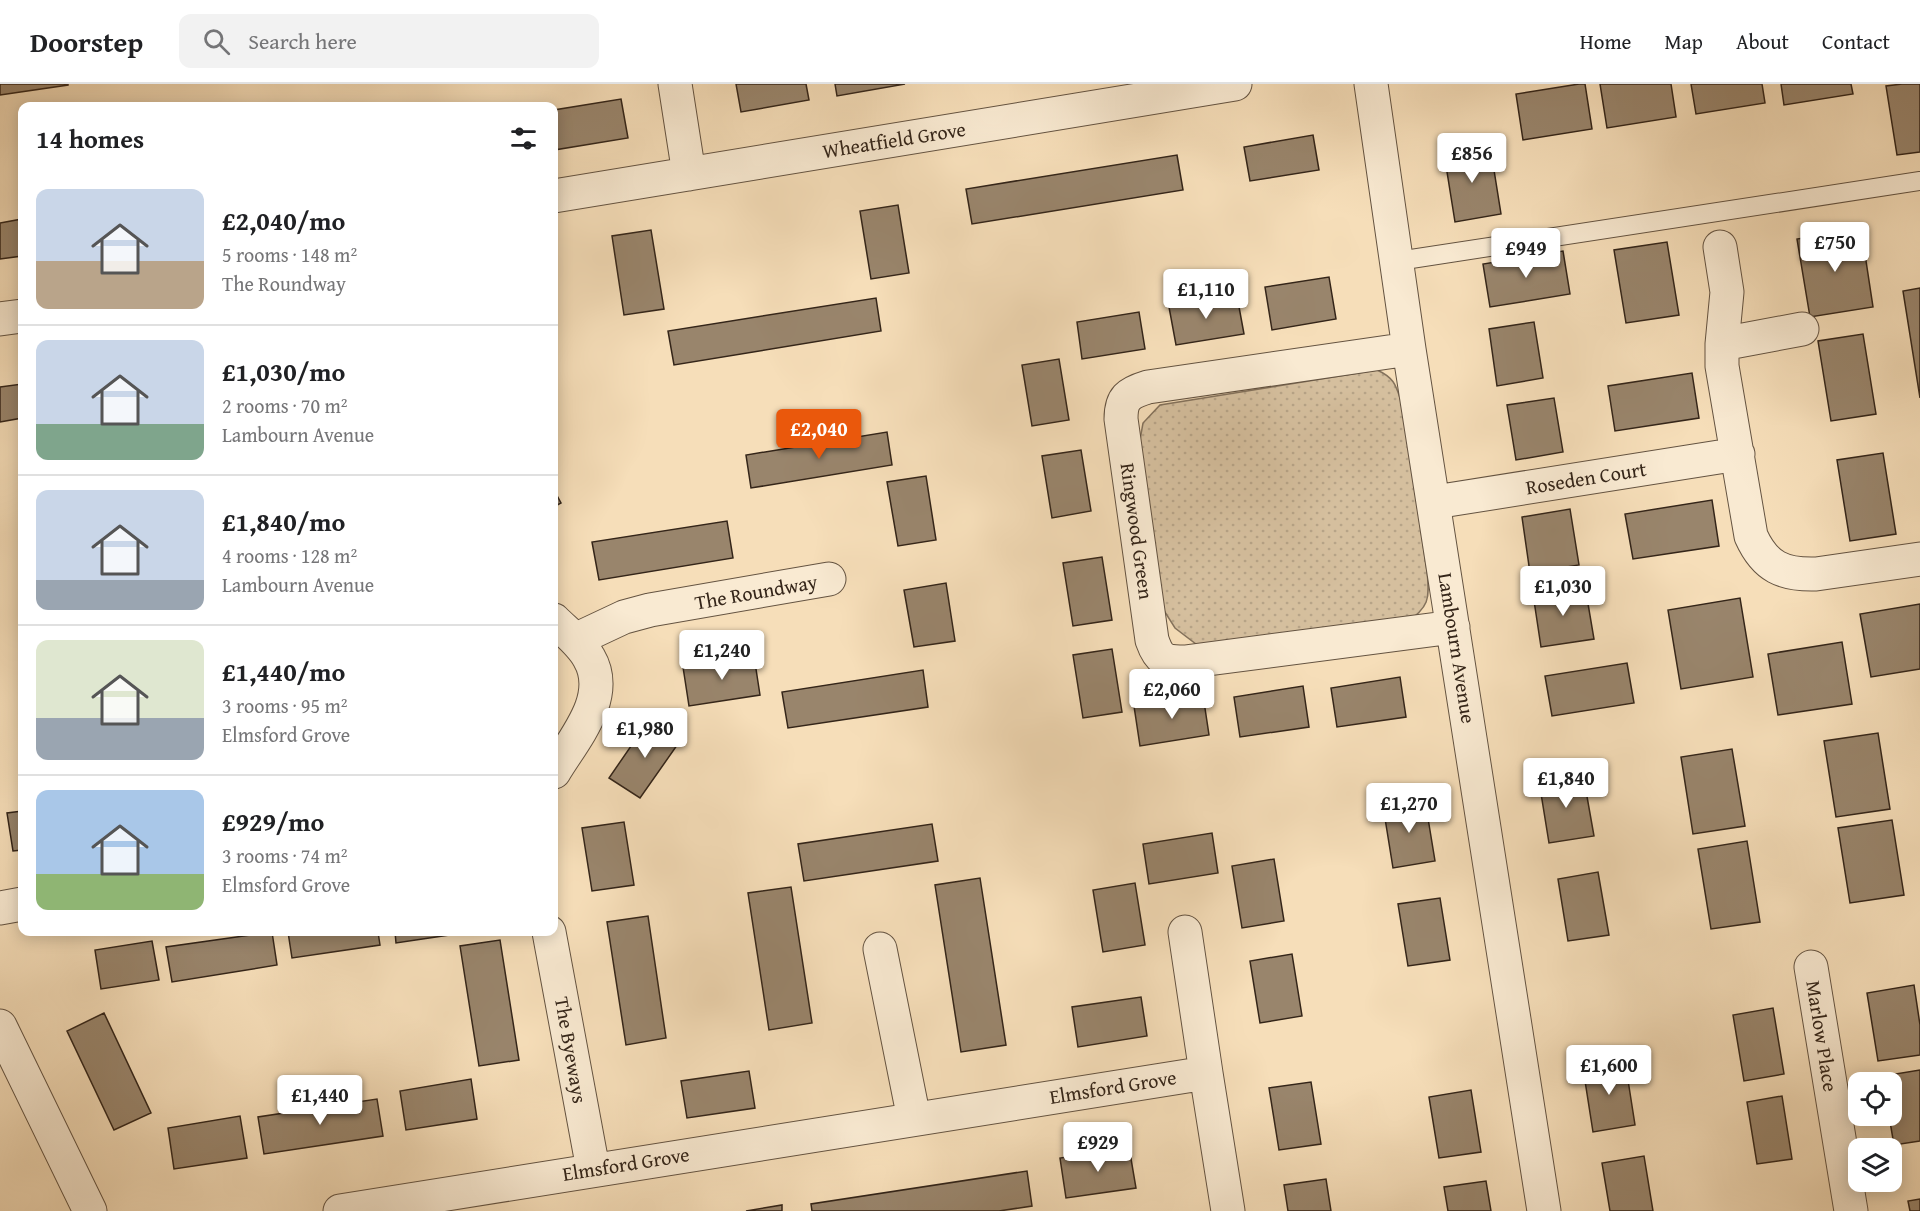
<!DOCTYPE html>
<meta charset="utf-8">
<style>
:root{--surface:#fff;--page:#f2f2f2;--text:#202124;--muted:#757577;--line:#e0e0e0;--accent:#ea580c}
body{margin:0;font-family:"Gentium Book Plus",serif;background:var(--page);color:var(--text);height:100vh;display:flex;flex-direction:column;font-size:22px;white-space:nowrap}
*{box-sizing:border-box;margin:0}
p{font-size:20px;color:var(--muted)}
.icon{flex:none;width:33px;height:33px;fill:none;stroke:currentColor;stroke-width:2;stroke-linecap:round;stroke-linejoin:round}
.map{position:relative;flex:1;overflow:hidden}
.panel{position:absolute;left:18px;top:18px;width:540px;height:834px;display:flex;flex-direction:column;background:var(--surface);border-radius:12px;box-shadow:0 3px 15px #0003}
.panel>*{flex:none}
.fabs{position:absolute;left:1848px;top:988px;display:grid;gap:12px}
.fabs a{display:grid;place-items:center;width:54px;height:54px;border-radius:12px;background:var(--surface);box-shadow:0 3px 15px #0003;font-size:30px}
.price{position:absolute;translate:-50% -51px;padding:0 14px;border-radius:6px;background:#fff;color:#222;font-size:20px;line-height:39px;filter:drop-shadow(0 2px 3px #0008)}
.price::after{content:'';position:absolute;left:50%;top:36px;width:18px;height:14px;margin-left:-9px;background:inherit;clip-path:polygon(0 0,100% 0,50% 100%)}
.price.selected{background:var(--accent);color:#fff}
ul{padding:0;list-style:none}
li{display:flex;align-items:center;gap:18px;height:150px;padding:0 18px}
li+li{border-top:2px solid var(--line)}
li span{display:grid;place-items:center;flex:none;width:168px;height:120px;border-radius:12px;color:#555}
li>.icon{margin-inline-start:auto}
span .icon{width:72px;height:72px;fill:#fffc;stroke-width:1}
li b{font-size:26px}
h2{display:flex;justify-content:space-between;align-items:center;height:72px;padding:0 18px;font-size:26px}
header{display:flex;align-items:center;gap:36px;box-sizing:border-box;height:84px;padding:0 30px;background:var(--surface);border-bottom:2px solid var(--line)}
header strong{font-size:28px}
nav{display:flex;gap:33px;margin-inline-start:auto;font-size:21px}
.search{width:420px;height:54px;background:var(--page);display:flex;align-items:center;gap:15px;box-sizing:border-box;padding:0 21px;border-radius:12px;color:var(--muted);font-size:22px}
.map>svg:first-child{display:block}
.grass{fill:url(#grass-dots);stroke:#84725c;stroke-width:1.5}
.building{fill:#99856c;stroke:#342519;stroke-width:1.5}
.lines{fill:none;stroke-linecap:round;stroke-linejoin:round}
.lane-casing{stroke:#645341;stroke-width:20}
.street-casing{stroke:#645341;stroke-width:35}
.lane{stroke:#f9ead2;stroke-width:18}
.street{stroke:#f9ead2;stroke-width:33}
.labels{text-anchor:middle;stroke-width:6;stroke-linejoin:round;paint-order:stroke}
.street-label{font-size:20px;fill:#342519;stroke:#f9ead2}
</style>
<header>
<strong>Doorstep</strong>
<div class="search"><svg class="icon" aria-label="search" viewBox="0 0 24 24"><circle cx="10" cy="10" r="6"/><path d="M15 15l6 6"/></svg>Search here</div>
<nav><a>Home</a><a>Map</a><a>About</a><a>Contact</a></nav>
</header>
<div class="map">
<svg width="1920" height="1127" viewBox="0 0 1920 1127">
<defs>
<pattern id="grass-dots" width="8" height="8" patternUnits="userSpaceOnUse" patternTransform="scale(1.5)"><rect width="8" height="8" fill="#d5bf9e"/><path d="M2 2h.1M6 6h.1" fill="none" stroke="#b7a488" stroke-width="1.8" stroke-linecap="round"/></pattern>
</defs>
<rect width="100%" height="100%" fill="#f6deb9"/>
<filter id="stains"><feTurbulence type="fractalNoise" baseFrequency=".00333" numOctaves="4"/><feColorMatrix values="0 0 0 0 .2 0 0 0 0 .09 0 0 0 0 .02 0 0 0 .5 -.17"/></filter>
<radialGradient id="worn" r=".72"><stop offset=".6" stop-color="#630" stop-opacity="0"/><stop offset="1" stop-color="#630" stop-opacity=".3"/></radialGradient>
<!-- grass -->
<path class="grass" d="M1377,286C1395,294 1396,302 1402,320L1427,487C1430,516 1429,523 1405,540L1219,563L1196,560L1175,544L1163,525L1138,367L1143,339L1160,321Z"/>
<!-- building -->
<path class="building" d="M0,0H68V1L0,11Z
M736,0H806L809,16L741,28Z
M835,0H905L837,12Z
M1579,0H1585L1592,45L1523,56L1516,10Z
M1600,0H1671L1676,33L1607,44Z
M1691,0H1762L1765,19L1696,30Z
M1781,0H1851L1853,10L1784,21Z
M1902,0H1920V68L1897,71L1886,2Z
M621,15L628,54L554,66V26Z
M1313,51L1319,86L1250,97L1244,63Z
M1490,61L1501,130L1455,138L1444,69Z
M1177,71L1183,106L972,140L966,105Z
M898,121L909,189L871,195L860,127Z
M22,135V172L0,175V139Z
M1861,144L1873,223L1810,233L1797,155Z
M651,146L664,225L624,231L612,152Z
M1667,158L1679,231L1626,239L1614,166Z
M1563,167L1570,210L1490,223L1483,180Z
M1329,193L1336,235L1272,246L1265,203Z
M1920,204V314L1903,207Z
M1237,212L1244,250L1176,261L1169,223Z
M876,214L881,247L674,281L668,247Z
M1139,228L1145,265L1082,275L1077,238Z
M1534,238L1543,294L1497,302L1489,245Z
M1863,250L1876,330L1831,337L1818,257Z
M1059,275L1069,336L1032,342L1022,281Z
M1692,289L1699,334L1615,347L1608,302Z
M22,300V334L0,338V303Z
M1554,314L1563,368L1516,376L1507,321Z
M887,348L892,381L751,404L746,371Z
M1081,366L1091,427L1052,434L1042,372Z
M1883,369L1896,450L1850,457L1837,376Z
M926,392L936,456L898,462L887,398Z
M554,406L561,419L554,423Z
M1712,416L1719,462L1633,475L1625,430Z
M1570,425L1579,481L1530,489L1522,433Z
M727,437L733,474L599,496L592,458Z
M1102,473L1112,536L1073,542L1063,479Z
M946,499L955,557L914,563L904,506Z
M1585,502L1594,555L1541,563L1533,510Z
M1740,514L1753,593L1681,605L1668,526Z
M1920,520V585L1871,593L1860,530Z
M1842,558L1852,620L1778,631L1768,570Z
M1112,565L1122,628L1083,634L1073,571Z
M754,572L760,611L689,622L683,583Z
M1627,579L1634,619L1552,632L1545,592Z
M923,586L928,623L788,644L782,608Z
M1400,593L1406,633L1337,643L1331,604Z
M1303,602L1309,643L1240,653L1234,613Z
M1203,611L1209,651L1140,662L1134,622Z
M649,636L680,657L640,714L609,694Z
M1878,649L1890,725L1836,733L1824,657Z
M1732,665L1745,742L1693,750L1681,673Z
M1583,690L1594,752L1549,759L1539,697Z
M1425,716L1435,777L1393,784L1383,722Z
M22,727V766L13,767L7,729Z
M1892,736L1904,811L1850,819L1838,744Z
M624,738L634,801L592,807L582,744Z
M932,740L938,777L804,797L798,760Z
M1212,749L1218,789L1149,800L1143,760Z
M1747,757L1760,838L1711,845L1698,765Z
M1274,775L1284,837L1242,844L1232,782Z
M1598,788L1609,851L1568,857L1558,795Z
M980,794L1006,961L961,968L935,801Z
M1135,799L1145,861L1103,868L1093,806Z
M791,803L812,939L769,946L748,809Z
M1440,814L1450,876L1408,882L1398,820Z
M648,832L666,954L626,961L607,838Z
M272,848L277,881L172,898L166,863Z
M288,848H378L380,861L292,874Z
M395,848H449V851L396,859Z
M500,856L519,976L479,982L460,862Z
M152,857L159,896L101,905L95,866Z
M1292,870L1302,932L1260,939L1250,877Z
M1914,901L1920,941V971L1878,977L1867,909Z
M1141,913L1147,952L1078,963L1072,923Z
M1773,924L1784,990L1744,997L1733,931Z
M104,929L151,1029L114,1046L67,947Z
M1625,977L1635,1041L1593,1048L1583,984Z
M1920,986V1057L1894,1061L1889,1032H1892V999H1884L1883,992Z
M749,987L755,1024L687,1034L681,997Z
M471,995L477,1035L406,1046L400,1007Z
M1311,998L1321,1060L1279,1066L1269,1004Z
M1471,1006L1481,1068L1439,1074L1429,1013Z
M1782,1012L1792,1075L1757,1080L1747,1018Z
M377,1015L383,1052L264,1070L258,1033Z
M240,1032L247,1074L174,1085L168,1044Z
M1129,1063L1136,1104L1066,1114L1060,1074Z
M1644,1072L1653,1127H1610L1602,1079Z
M1027,1087L1032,1122L999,1127H812L811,1120Z
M1326,1095L1331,1127H1288L1284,1101Z
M1486,1097L1491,1127H1448L1444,1103Z
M1920,1115V1127H1910L1908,1117Z
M782,1121V1127H746Z"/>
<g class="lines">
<defs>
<path id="lane" d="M1398,177L1920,97"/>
<path id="street" d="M675,0L689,90
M1371,0L1409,265L1544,1127
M554,112L1235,0
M1720,163L1727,208L1722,260
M0,235L22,232
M1802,245L1722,260V282L1751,452C1765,483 1783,491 1816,490L1920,475
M1409,265L1148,303C1128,309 1121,314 1121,335L1152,556C1159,576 1164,578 1185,578L1453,543
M1435,418L1738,370
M554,536C566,548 581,559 589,574C612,613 573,656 554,688
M575,556L624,533L650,526L829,495
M0,824L22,820
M549,848L593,1085
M1185,848L1206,989
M880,865L914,1035
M1811,883L1851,1127
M0,942L90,1127
M340,1127L1206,989L1228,1127"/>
</defs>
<!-- lane casing -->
<use href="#lane" class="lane-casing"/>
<!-- street casing -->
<use href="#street" class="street-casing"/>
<!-- lane -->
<use href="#lane" class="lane"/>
<!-- street -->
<use href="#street" class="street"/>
</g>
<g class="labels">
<!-- street labels -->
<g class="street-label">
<text transform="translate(894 56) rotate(-9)" y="7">Wheatfield Grove</text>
<text transform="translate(1586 394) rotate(-9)" y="7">Roseden Court</text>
<text transform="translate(1137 447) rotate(82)" y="7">Ringwood Green</text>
<text transform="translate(756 508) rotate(-10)" y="7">The Roundway</text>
<text transform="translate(1457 564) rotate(81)" y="7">Lambourn Avenue</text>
<text transform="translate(1822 952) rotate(81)" y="7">Marlow Place</text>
<text transform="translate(571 966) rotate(80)" y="7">The Byeways</text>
<text transform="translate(1113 1003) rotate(-9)" y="7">Elmsford Grove</text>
<text transform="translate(626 1080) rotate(-9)" y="7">Elmsford Grove</text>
</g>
</g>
<rect width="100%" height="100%" filter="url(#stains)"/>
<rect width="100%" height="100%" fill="url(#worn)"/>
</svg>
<div class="fabs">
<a><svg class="icon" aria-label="locate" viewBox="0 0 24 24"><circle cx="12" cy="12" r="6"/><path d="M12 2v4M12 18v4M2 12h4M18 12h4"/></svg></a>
<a><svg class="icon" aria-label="layers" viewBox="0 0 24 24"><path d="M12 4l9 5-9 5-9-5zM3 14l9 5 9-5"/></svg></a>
</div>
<b class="price" style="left:1472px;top:100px">£856</b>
<b class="price" style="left:1835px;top:189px">£750</b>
<b class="price" style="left:1526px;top:195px">£949</b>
<b class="price" style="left:1206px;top:236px">£1,110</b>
<b class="price selected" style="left:819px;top:376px">£2,040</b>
<b class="price" style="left:1563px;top:533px">£1,030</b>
<b class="price" style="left:722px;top:597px">£1,240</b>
<b class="price" style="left:1172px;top:636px">£2,060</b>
<b class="price" style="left:645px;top:675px">£1,980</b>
<b class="price" style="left:1566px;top:725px">£1,840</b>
<b class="price" style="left:1409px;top:750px">£1,270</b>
<b class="price" style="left:1609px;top:1012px">£1,600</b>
<b class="price" style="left:320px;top:1042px">£1,440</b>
<b class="price" style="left:1098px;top:1089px">£929</b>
<section class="panel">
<h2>14 homes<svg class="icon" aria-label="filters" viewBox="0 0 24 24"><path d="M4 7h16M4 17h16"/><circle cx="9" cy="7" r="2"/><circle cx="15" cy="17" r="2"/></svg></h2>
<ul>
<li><span style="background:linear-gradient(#c9d6e8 60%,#b9a48a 0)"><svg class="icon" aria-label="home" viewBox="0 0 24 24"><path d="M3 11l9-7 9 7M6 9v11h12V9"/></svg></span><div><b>£2,040/mo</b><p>5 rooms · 148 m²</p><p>The Roundway</p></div></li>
<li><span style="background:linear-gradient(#c9d6e8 70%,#7fa58c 0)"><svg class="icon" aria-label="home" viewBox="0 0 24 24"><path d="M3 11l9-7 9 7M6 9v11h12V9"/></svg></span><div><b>£1,030/mo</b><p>2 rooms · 70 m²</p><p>Lambourn Avenue</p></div></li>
<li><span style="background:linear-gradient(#c9d6e8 75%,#9aa5b1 0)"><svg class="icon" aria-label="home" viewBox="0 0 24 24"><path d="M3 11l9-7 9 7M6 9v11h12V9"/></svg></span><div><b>£1,840/mo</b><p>4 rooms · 128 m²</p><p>Lambourn Avenue</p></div></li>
<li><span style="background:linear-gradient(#dfe7d0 65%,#9aa5b1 0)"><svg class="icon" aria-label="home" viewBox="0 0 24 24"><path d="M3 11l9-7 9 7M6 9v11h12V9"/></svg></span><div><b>£1,440/mo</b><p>3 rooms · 95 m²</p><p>Elmsford Grove</p></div></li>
<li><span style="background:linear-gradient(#a9c7e8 70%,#8fb573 0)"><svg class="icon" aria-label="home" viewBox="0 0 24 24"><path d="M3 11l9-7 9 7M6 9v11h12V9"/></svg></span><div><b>£929/mo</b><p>3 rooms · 74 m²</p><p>Elmsford Grove</p></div></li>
</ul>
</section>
</div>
